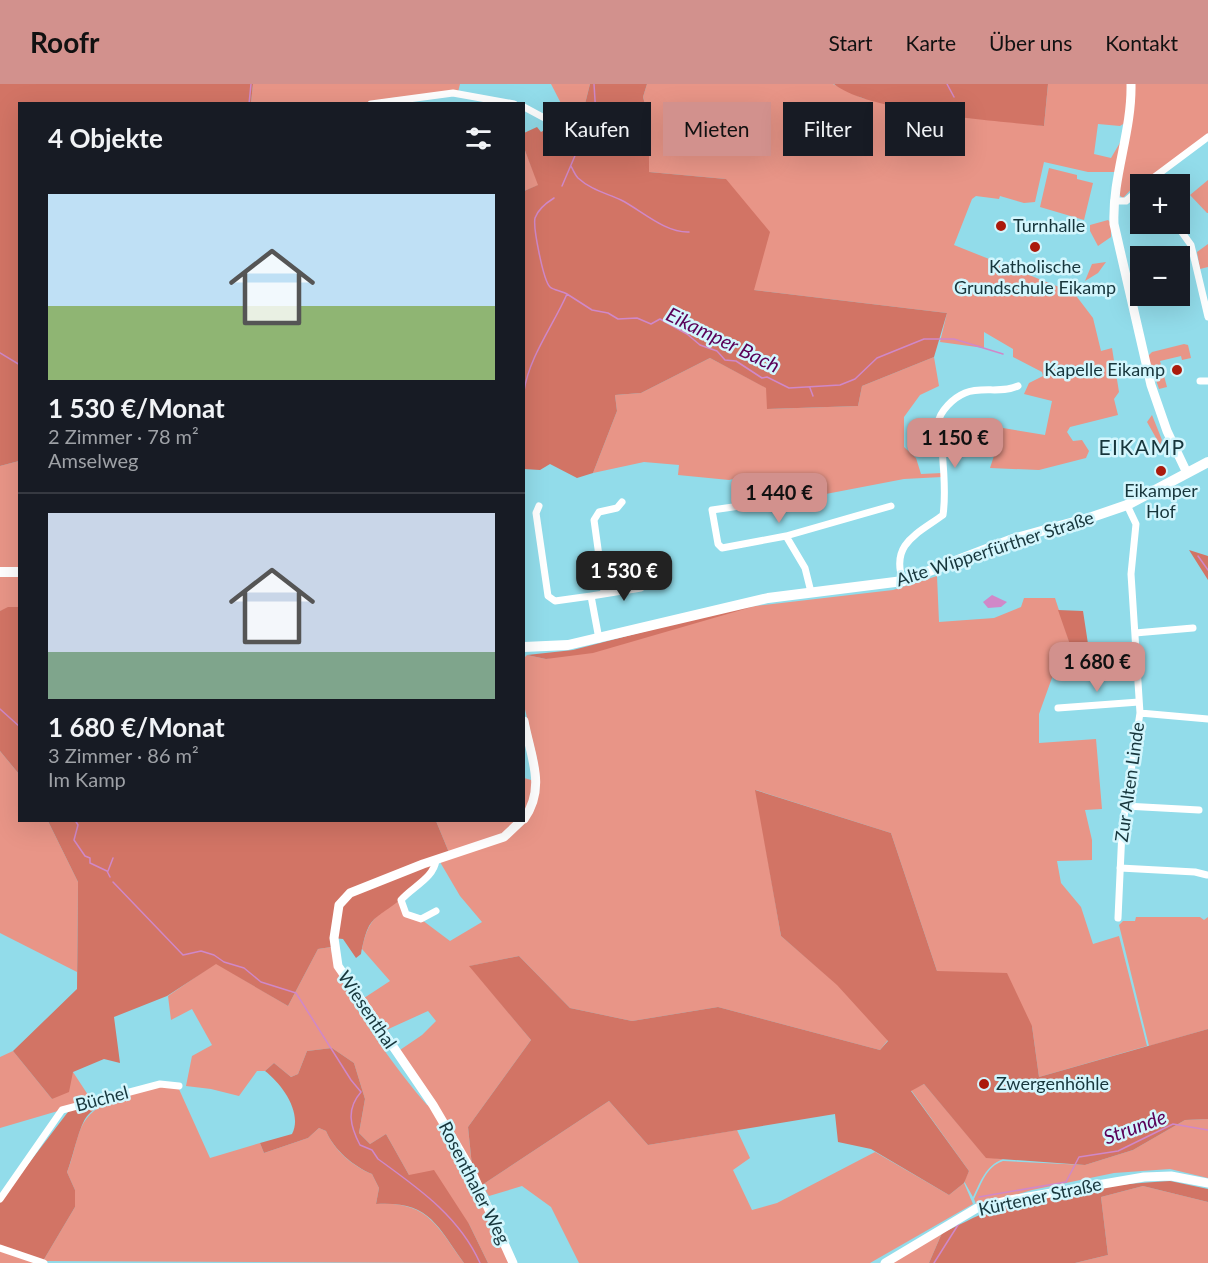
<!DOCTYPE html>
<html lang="de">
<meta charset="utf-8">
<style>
:root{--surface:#171b24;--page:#242831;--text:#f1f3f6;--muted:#9ea1a6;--line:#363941;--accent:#d2918d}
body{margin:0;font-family:Lato,sans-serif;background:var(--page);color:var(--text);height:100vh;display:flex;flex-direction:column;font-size:22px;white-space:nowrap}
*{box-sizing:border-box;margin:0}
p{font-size:20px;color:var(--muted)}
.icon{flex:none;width:33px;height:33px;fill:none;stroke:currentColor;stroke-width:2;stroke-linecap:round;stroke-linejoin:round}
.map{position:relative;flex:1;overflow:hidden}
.sheet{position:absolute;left:18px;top:18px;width:507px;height:720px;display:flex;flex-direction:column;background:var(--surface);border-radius:0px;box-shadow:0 6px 24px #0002}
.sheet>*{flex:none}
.top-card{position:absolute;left:543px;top:18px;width:570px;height:54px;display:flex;gap:12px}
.tools{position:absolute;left:1130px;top:90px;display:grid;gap:12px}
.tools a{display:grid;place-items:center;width:60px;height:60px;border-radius:0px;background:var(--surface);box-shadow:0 6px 24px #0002;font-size:30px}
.price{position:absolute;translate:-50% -51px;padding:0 14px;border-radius:12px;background:var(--accent);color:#111;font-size:20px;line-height:39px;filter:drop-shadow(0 2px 3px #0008)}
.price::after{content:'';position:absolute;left:50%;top:36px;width:18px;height:14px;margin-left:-9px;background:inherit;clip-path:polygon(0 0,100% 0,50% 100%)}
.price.selected{background:#222;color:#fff}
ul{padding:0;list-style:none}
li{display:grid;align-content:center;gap:12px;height:318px;padding:0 30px}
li+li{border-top:2px solid var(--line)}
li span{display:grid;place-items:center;height:186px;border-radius:0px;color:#555}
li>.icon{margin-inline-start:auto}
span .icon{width:108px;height:108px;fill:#fffc;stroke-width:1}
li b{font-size:26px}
h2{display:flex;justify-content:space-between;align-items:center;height:72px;padding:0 30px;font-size:26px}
.tag{padding:0 21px;border-radius:0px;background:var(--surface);box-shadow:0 6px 24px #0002;font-size:21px;line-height:54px}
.tag.selected{background:var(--accent);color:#111}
header{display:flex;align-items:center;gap:36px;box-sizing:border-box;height:84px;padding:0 30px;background:var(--accent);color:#111}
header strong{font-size:28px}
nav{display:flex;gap:33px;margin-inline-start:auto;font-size:21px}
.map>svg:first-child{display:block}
.green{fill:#e89587}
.forest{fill:#d27465}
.water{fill:#d088c8}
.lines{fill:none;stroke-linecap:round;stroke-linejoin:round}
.stream{stroke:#d088c8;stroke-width:1.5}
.street{stroke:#fff;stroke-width:7}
.secondary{stroke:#fff;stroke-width:9}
.primary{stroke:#fff;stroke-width:10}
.poi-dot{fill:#ab1a0c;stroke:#d3f6fd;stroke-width:2}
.labels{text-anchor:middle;stroke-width:5;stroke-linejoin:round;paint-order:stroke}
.poi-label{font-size:18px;fill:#17363c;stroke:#d3f6fd;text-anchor:start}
.street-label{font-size:18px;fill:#17363c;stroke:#d3f6fd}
.water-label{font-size:20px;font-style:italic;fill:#5a0057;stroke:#d3f6fd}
.quarter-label{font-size:21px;letter-spacing:1.5px;fill:#17363c;stroke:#d3f6fd}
</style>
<header>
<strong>Roofr</strong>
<nav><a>Start</a><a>Karte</a><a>Über uns</a><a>Kontakt</a></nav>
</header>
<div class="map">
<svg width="1208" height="1179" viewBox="0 0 1208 1179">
<rect width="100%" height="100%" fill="#92dcea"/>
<!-- green -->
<path class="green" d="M253,0H460L458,8L392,14L368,19L254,20L251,19Z
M551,0H590L584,24L567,31Z
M647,0H833L862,14L1044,42L1048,0H1129L1128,37L1120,42L1098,40L1094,70L1111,74L1121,57L1115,88H1088L1044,78L1035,118L1024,119L1000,112L999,115L976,112L972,115L954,161L1074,209L1093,234L1101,267L1112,264L1119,308L1114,315L1118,331L1070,343L1067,348L1073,357L1082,356L1089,367L1086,374L1039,386L990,384L1003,344L1045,351L1052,317L1024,310L1029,299L1043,292L1042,288L1013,273V265L984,248V264L940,258L947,229L754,206L726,95L649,88V36L643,13Z
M1134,0H1208V51L1143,100L1137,99L1123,114L1119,111Z
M524,64L539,101L524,107Z
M1049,84L1077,91V95L1093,99L1084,136L1040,123Z
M1208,96V129H1207L1190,111Z
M1108,136L1111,139V153L1098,162L1090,147V141Z
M1208,160V183L1200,185L1197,168Z
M1106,178L1098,189L1085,197L1092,180Z
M1184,260L1188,261L1191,274L1182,276L1181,272L1160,277L1167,303L1159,305L1148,272L1152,268Z
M934,273L939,302L920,311L904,333V363L916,374L921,390L942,389V393L904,395L753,424L756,390L729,396L678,391L679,381L644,378L593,389L617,327L615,311L641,309L710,274L767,304V325L858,322L862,302Z
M1152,331L1162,356L1160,361L1147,338Z
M19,377V484L0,483V382Z
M0,491L19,492V523L0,527Z
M937,492L939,538L994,534L1021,523L1024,514H1055L1075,575L1077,590L1053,591L1039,630V659L1096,655L1102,725L1085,726L1092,756V776L1057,777L1061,799L1081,823L1093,860L1119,852L1147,962L1039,993L1032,942L937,887L891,749L756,706L781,852L838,901L888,956L880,966L718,923L632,937L570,924L519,872L470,882L531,956L468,1043L472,1082L397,968L422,951L436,937L428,927L384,947L361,916L390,897L362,865C368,836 376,831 400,816L406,831L422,836L450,857L482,838L460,812L440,778L505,755L539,709L540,695L537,675L524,621V574L527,571L546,575L755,522L893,506Z
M0,667L19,690L20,736L48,737L78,798L77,888L0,849Z
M524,694L535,697L533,708L524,730Z
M436,737H519L503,751L450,771Z
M1136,833H1200L1204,836L1208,833V945L1149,962L1119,841L1123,837H1135Z
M331,863C335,904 399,989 427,1021L432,1022L469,1084L512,1179H488L469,1140L409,1091L386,1050L370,1060L359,1049L365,1015L354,979L332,964L307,967L298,990L291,993L274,979L265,987H257L239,1012L211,1005L186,1002L192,972L212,961L192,925L171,936L168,912L216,879L288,922L318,865Z
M13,967L52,1015L73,988L92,1017L0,1044V973Z
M924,1000L986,1073L1003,1075C985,1082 981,1097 973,1113L964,1097L969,1087L911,1006Z
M160,1001L178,1003L210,1074L260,1059L264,1069L308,1054L319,1044L326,1047C334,1066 352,1082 372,1090L379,1104L376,1120C428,1117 436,1141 464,1179L43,1177L75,1123V1106L67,1088C73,1074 75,1058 81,1044C93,1016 133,1009 160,1001Z
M609,1017L648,1061L737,1046L750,1074L733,1086L752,1126L777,1119L875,1068L949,1111L964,1099L973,1120L870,1179H579L551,1123L522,1102L489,1112L482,1101Z
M1208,1035V1094L1170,1085L1114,1089L1032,1106L977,1122L974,1115C982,1099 986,1083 1003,1077L1085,1081L1133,1066L1185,1036Z
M1143,1102L1208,1118V1179H1075L1108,1171L1101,1113Z
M942,1149L929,1179H891Z
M0,1165L41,1179H0Z"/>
<!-- forest -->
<path class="forest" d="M0,0H253L251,19L20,20L19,377L0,382Z
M590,0H647L643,13L649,36V88L726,95L770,148L754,206L947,229L934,273L862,302L858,322L767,325L766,304L710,274L641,309L615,311L617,327L593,389L577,394L550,380L540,386L524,385V107L538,101L524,64V49L537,43L541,48L550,43L565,50L567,31L584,24Z
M834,0H1048L1044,42C998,37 868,28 834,0Z
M1189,466L1208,472V496Z
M755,522L593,569L546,575L527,571L573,566L724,527Z
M8,523H19V690L0,667V527Z
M1058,526L1083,527L1090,573L1075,575Z
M755,706L891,749L937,887L1007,889L1032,942L1039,993L1208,945V1035L1185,1036L1133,1066L1085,1081L986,1074L924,1000L911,1007L969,1087L964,1099L949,1111L871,1065L838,1058L835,1030L648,1061L609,1017L482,1101L472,1082L468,1043L531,956L469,882L519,872L570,924L632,937L718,923L880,966L888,957L837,901L781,852Z
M48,737H436L450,771L436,776L435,783C424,794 413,806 400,816C372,838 369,831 361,870L356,874L343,855L333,854L331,863L318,865L288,922L216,880L167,912L114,933L120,979L104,975L73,988L69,1008L52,1015L13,967L77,905L78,798Z
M332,964L354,979L365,1015L359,1049L370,1060L386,1050L409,1091L434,1086L469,1140L488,1179H464C436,1140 429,1117 376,1120L379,1104L372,1090C353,1082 334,1066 326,1047L319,1044L308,1054L264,1069L260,1059L292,1050C303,1029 282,1000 265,987L274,979L291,993L298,990L307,967Z
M121,1012C111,1017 95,1023 88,1031C79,1040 73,1074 67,1088L75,1106V1123L43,1177L0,1163V1117L71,1024Z
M1170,1097L1208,1105V1118L1143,1102L1101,1113L1108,1171L1075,1179H929L942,1149C958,1142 975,1132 992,1126C1049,1106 1111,1101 1170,1097Z"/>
<!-- water -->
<path class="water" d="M992,511L1007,518L1001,523L988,524L983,518Z"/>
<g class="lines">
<!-- stream -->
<path class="stream" d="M947,0L954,13
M249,20L251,0
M582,50L596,32L594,0
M571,82C573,86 575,91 578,94C591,106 606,109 621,116C641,126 665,149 689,148
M562,102L577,67
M567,210L592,226L608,229L618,235L637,234L651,240L660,235L687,250L700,261L717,267L725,276L736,277L762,294L767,293L789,304L840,301L855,295L877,274L924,255H954L1003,270
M0,269L20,281
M810,304L813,312
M524,307C529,273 554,240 567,210C562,207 553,206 550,203C543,196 533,143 535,134C538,125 546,119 554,114
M1198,472L1208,486
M0,625L20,643
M75,736L78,741L74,756L85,772L90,774V779L107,787L110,793
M108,787L113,774
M113,798L183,871L201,867L214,871L224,878L244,884L261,898L296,909L351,996L361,1008C346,1025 350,1042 360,1061L372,1066L378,1075C418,1104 459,1132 480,1179
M979,1113L1066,1098L1079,1073L1118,1067L1173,1040L1208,1046
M934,1179L958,1141"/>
<!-- street -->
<path class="street" d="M371,20L453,9L514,20
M524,23L550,37
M1145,100L1208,53
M1114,117H1126L1140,105
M1176,140L1191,161L1208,233
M1200,297H1208
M747,421L712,426L718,460L722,464L786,452L805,484L811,508
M539,422L536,429L548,512L555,517L591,512L599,555
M786,452L891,422
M600,482L648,473
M903,497C890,460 917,450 943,431C946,411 944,387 942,366C941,357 936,349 938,339C940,327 953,314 965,309C982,302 1001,310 1018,302
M604,508L594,436L599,428L617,424L622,418
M591,512L641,504
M1135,549L1193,544
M1058,624L1139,618
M1140,629L1208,635
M1125,722L1199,726
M1120,784L1195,788L1207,791
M436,827L421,835L406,830L401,816C412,803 434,794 436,776
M1118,834L1122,746L1140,629L1131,490L1136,440L1127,421
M0,1115L62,1026L160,1000L179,1002
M0,1164L44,1179"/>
<!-- secondary -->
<path class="secondary" d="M1131,0C1132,48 1112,93 1114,140L1151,301L1167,347L1187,389
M524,637C530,671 547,703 524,735
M513,1179L470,1084L433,1021L338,882L334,854L339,821L350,809L423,780L504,753L522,736
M885,1179L977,1124L1010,1116L1144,1093L1171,1092L1208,1099"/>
<!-- primary -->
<path class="primary" d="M0,488H20
M524,563L568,561L768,514L903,497L1013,455L1092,433L1127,421L1208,378"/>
</g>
<!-- markers -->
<g class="poi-dot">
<circle cx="1001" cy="142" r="6"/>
<circle cx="1035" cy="163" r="6"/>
<circle cx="1177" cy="286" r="6"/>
<circle cx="1161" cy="387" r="6"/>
<circle cx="984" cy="1000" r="6"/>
</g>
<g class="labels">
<!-- poi labels -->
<g class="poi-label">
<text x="1013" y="148">Turnhalle</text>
<text x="1035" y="189" text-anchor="middle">Katholische<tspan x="1035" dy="21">Grundschule Eikamp</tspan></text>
<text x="1165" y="292" text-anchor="end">Kapelle Eikamp</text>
<text x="1161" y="413" text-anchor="middle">Eikamper<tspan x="1161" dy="21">Hof</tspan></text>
<text x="996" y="1006">Zwergenhöhle</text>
</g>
<!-- street labels -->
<g class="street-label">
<text transform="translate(995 465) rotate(-18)" y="6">Alte Wipperfürther Straße</text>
<text transform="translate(1130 698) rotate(-82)" y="6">Zur Alten Linde</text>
<text transform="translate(367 926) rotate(56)" y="6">Wiesenthal</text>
<text transform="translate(102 1015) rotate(-15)" y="6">Büchel</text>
<text transform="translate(474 1099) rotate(63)" y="6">Rosenthaler Weg</text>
<text transform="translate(1040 1113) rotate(-12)" y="6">Kürtener Straße</text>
</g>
<!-- water labels -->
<g class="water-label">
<text transform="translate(723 256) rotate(26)" y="7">Eikamper Bach</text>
<text transform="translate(1135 1043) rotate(-20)" y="7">Strunde</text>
</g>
<!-- quarter labels -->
<g class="quarter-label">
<text x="1142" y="371">EIKAMP</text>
</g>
</g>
</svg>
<div class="tools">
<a>+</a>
<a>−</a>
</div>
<b class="price" style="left:955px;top:385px">1 150 €</b>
<b class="price" style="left:779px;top:440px">1 440 €</b>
<b class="price selected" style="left:624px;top:518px">1 530 €</b>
<b class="price" style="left:1097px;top:609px">1 680 €</b>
<div class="top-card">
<a class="tag">Kaufen</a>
<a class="tag selected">Mieten</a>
<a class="tag">Filter</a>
<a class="tag">Neu</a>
</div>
<section class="sheet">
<h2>4 Objekte<svg class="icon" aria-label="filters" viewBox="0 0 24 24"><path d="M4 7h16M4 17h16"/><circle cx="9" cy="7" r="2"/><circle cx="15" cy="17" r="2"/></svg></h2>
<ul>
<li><span style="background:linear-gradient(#bfe0f5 60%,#8fb573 0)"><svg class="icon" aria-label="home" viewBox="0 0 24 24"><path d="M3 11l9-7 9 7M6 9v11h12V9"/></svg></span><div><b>1 530 €/Monat</b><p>2 Zimmer · 78 m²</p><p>Amselweg</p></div></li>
<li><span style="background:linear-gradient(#c9d6e8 75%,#7fa58c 0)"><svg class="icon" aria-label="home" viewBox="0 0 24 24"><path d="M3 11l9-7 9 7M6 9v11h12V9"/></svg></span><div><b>1 680 €/Monat</b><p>3 Zimmer · 86 m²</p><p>Im Kamp</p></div></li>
</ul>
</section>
</div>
